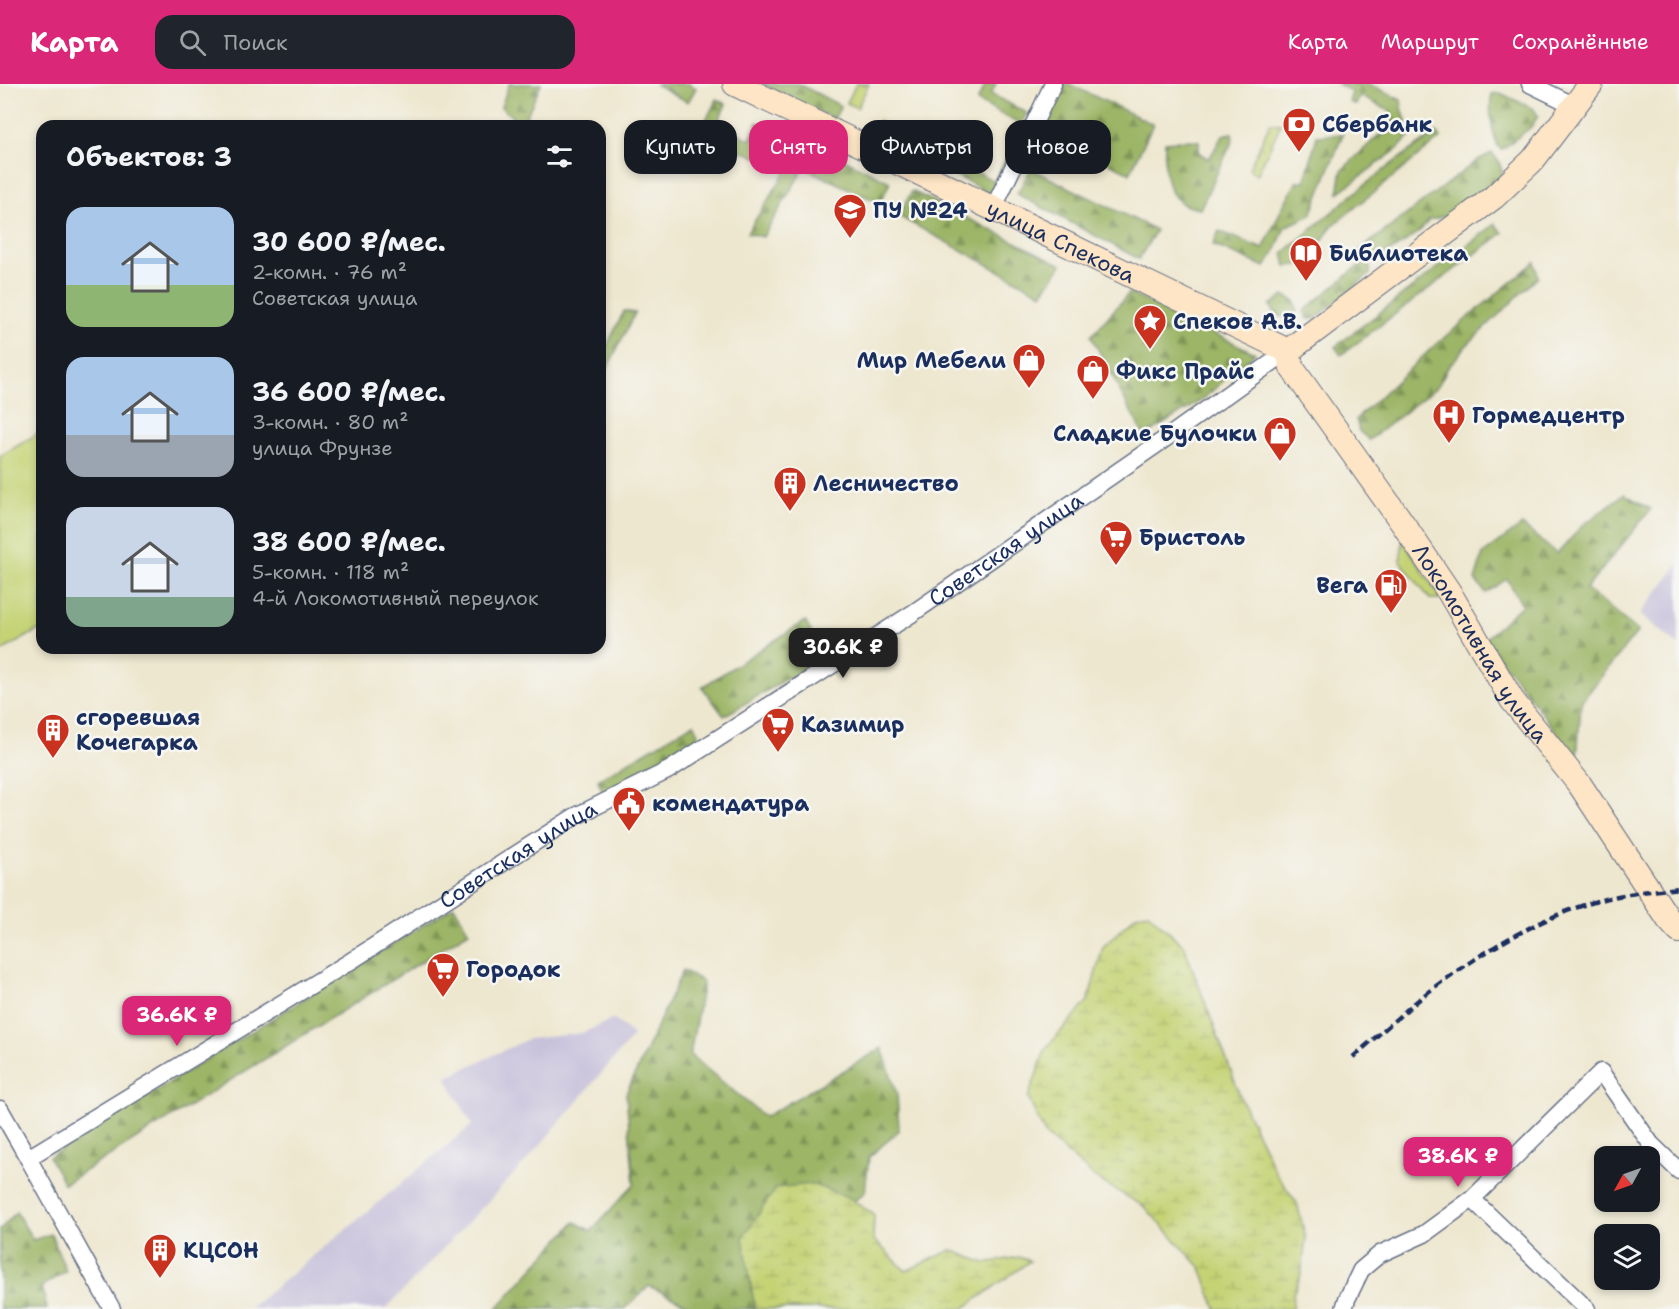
<!DOCTYPE html>
<html lang="ru">
<meta charset="utf-8">
<style>
:root{--surface:#171b24;--page:#20242c;--text:#f1f3f6;--muted:#9ea1a6;--accent:#db2777}
body{margin:0;font-family:"Shantell Sans",sans-serif;background:var(--page);color:var(--text);height:100vh;display:flex;flex-direction:column;font-size:22px;white-space:nowrap}
*{box-sizing:border-box;margin:0}
p{font-size:20px;color:var(--muted)}
.icon{flex:none;width:33px;height:33px;fill:none;stroke:currentColor;stroke-width:2;stroke-linecap:round;stroke-linejoin:round}
.map{position:relative;flex:1;overflow:hidden}
.sheet{position:absolute;left:36px;top:36px;width:570px;height:534px;display:flex;flex-direction:column;background:var(--surface);border-radius:18px;box-shadow:0 3px 9px #0003}
.sheet>*{flex:none}
.hud{position:absolute;left:624px;top:36px;width:570px;height:54px;display:flex;gap:12px}
.needle{width:39px;rotate:230deg}
.tools{position:absolute;left:1594px;top:1062px;display:grid;gap:12px}
.tools a{display:grid;place-items:center;width:66px;height:66px;border-radius:12px;background:var(--surface);box-shadow:0 3px 9px #0003;font-size:30px}
.price{position:absolute;translate:-50% -51px;padding:0 14px;border-radius:12px;background:var(--accent);color:#fff;font-size:20px;line-height:39px;filter:drop-shadow(0 2px 3px #0008)}
.price::after{content:'';position:absolute;left:50%;top:36px;width:18px;height:14px;margin-left:-9px;background:inherit;clip-path:polygon(0 0,100% 0,50% 100%)}
.price.current{background:#222;color:#fff}
ul{padding:0;list-style:none}
li{display:flex;align-items:center;gap:18px;height:150px;padding:0 30px}
li span{display:grid;place-items:center;flex:none;width:168px;height:120px;border-radius:18px;color:#555}
li>.icon{margin-inline-start:auto}
span .icon{width:72px;height:72px;fill:#fffc;stroke-width:1}
li b{font-size:26px}
h2{display:flex;justify-content:space-between;align-items:center;height:72px;padding:0 30px;font-size:26px}
.chip{padding:0 21px;border-radius:18px;background:var(--surface);box-shadow:0 3px 9px #0003;font-size:21px;line-height:54px}
.chip.current{background:var(--accent);color:#fff}
header{display:flex;align-items:center;gap:36px;box-sizing:border-box;height:84px;padding:0 30px;background:var(--accent);color:#fff}
header strong{font-size:28px}
nav{display:flex;gap:33px;margin-inline-start:auto;font-size:21px}
.search{width:420px;height:54px;background:var(--page);display:flex;align-items:center;gap:15px;box-sizing:border-box;padding:0 21px;border-radius:18px;color:var(--muted);font-size:22px}
.map>svg:first-child{display:block}
.industrial{fill:#c6c0da}
.grass{fill:#c5d375;stroke:#70816a;stroke-width:1.5}
.forest{fill:url(#forest-firs);stroke:#5c7262;stroke-width:1.5}
.wetland{fill:url(#wetland-marsh);stroke:#70816a;stroke-width:1.5}
.park{fill:url(#park-dots);stroke:#70816a;stroke-width:1.5}
.lines{fill:none;stroke-linecap:round;stroke-linejoin:round}
.street-casing{stroke:#656f86;stroke-width:19}
.secondary-casing{stroke:#656f86;stroke-width:26}
.street{stroke:#fff;stroke-width:16}
.secondary{stroke:#fde5c5;stroke-width:24}
.rail{stroke:#1b2f5e;stroke-width:4.5;stroke-dasharray:9 4.5;stroke-linecap:butt}
.labels{text-anchor:middle;stroke-width:5;stroke-linejoin:round;paint-order:stroke}
.poi-label{font-size:22px;font-weight:bold;fill:#1b2f5e;stroke:#f6f6f2;text-anchor:start}
.street-label{font-size:22px;fill:#1b2f5e;stroke:#f6f6f2}
</style>
<header>
<strong>Карта</strong>
<div class="search"><svg class="icon" aria-label="search" viewBox="0 0 24 24"><circle cx="10" cy="10" r="6"/><path d="M15 15l6 6"/></svg>Поиск</div>
<nav><a>Карта</a><a>Маршрут</a><a>Сохранённые</a></nav>
</header>
<div class="map">
<svg width="1679" height="1225" viewBox="0 0 1679 1225">
<defs>
<pattern id="forest-firs" width="22" height="20" patternUnits="userSpaceOnUse" patternTransform="scale(1.5)"><rect width="22" height="20" fill="#9cb566"/><path d="M5 1l3.5 6h-7zM16 11l3.5 6h-7z" fill="#7e9457"/></pattern>
<pattern id="wetland-marsh" width="20" height="14" patternUnits="userSpaceOnUse" patternTransform="scale(1.5)"><rect width="20" height="14" fill="#c5d375"/><path d="M1 5h8M5 5V1M11 12h8M15 12V8" fill="none" stroke="#a9b568"/></pattern>
<pattern id="park-dots" width="8" height="8" patternUnits="userSpaceOnUse" patternTransform="scale(1.5)"><rect width="8" height="8" fill="#c5d375"/><path d="M2 2h.1M6 6h.1" fill="none" stroke="#a9b568" stroke-width="1.8" stroke-linecap="round"/></pattern>
</defs>
<rect width="100%" height="100%" fill="#f6f6f2"/>
<filter id="ink" filterUnits="userSpaceOnUse"><feTurbulence type="fractalNoise" baseFrequency=".0167" numOctaves="2"/><feDisplacementMap in="SourceGraphic" scale="12" xChannelSelector="R" yChannelSelector="G"/><feConvolveMatrix kernelMatrix="1 2 1 2 8 2 1 2 1" color-interpolation-filters="sRGB"/></filter>
<filter id="wash" filterUnits="userSpaceOnUse"><feTurbulence type="fractalNoise" baseFrequency=".008" numOctaves="4" result="noise"/><feDisplacementMap in="SourceGraphic" scale="24" xChannelSelector="R" yChannelSelector="G"/><feGaussianBlur stdDeviation="1.35" result="paint"/><feColorMatrix in="noise" values="0 0 0 0 0 0 0 0 0 0 0 0 0 0 0 0 0 1.4 0 .05"/><feComposite in="paint" operator="in"/></filter>
<g filter="url(#wash)">
<rect width="100%" height="100%" fill="#eee7cf"/>
<!-- industrial -->
<path class="industrial" d="M1679,480V562L1640,530Z
M613,935L634,951L530,1073L386,1225H249L472,1041L446,993L528,955L582,949Z"/>
<!-- grass -->
<path class="grass" d="M856,0H869L857,24L847,19Z
M42,347V544L0,568V372Z
M1403,456L1441,515H1430L1400,477Z"/>
<!-- forest -->
<path class="forest" d="M509,0H541L522,42L501,23Z
M655,0H689L696,4L688,18Z
M762,0H799L841,22L834,35Z
M986,0H996L991,10L1027,29L1021,41L977,17Z
M1063,0H1069L1153,40L1130,89L1040,46Z
M1338,0H1369L1401,16C1402,30 1409,39 1409,53L1399,64L1338,109L1342,86L1379,51L1388,50L1392,38L1390,27L1360,12L1356,21L1349,18L1352,8Z
M1500,9L1534,25L1538,32L1531,43L1501,66C1492,57 1488,23 1492,10Z
M717,15L726,20L718,38L750,56L757,38L779,48L761,75L699,49Z
M878,37L994,97L1015,58L1019,61L993,111L872,48Z
M1232,49L1233,56L1200,125C1195,124 1189,123 1185,121C1163,110 1164,79 1165,58L1189,56L1199,57V69L1209,75L1223,51Z
M1437,49L1441,54L1331,143L1315,168L1298,181L1286,182L1283,169C1334,127 1382,83 1437,49Z
M1343,50L1311,131L1285,143L1275,168L1265,183L1213,161L1219,147L1263,165L1282,124L1297,97H1305L1317,52Z
M806,56L890,98L880,119L804,84L763,153L747,149Z
M1492,69L1499,77L1503,91C1481,108 1457,132 1429,136C1415,156 1395,162 1376,177L1359,167L1478,76Z
M1031,85L1156,146L1139,175L1017,110Z
M912,107L1062,181L1042,210L898,132Z
M1495,140L1503,149L1341,271L1335,263Z
M1535,178L1538,193L1466,262L1447,285L1438,302L1369,356L1359,347L1356,335L1434,262Z
M1362,179L1370,182V190L1315,235H1308L1304,227Z
M1129,209L1255,269L1202,316L1144,352L1091,252Z
M1284,212L1295,217L1297,226L1293,234L1277,232L1270,221Z
M624,227L635,229L600,299V276Z
M1624,410L1651,425L1586,505L1638,547L1581,618L1577,675L1485,555L1522,521L1507,495L1486,509L1475,496L1483,470L1522,441L1557,470L1582,442Z
M805,537L825,572L724,632L702,603Z
M694,639L699,653L604,712L598,696Z
M454,822L469,848L64,1100L49,1073Z
M683,886L703,898L690,971L765,1033L882,964L897,1010L899,1047L869,1073L865,1108L836,1132L808,1225H697L649,1202L625,1225H496L575,1138L591,1147L634,1100L626,1010Z
M16,1128L33,1156L51,1150L66,1187L42,1202L47,1225H0V1146Z"/>
<!-- wetland -->
<path class="wetland" d="M1147,828L1184,862L1242,1017L1277,1091L1297,1119L1306,1155L1301,1191L1293,1210L1292,1225H1216L1201,1184L1145,1123L1097,1095L1045,1050L1028,1014L1046,964L1088,917L1103,863L1136,831Z
M811,1100L848,1113L874,1131L873,1155L906,1187L951,1166L985,1179L1019,1173L1030,1177L963,1225H755L743,1153L776,1104Z"/>
<!-- park -->
<path class="park" d="M1270,39L1281,40L1257,91L1249,85Z"/>
</g>
<g filter="url(#ink)">
<g class="lines">
<defs>
<g id="street">
<path d="M1530,0L1575,22"/>
<path d="M993,125L1053,0"/>
<path id="s1" d="M0,1025L28,1074L351,877L574,733L669,686L913,529L1172,350L1288,267"/>
<path d="M28,1074L112,1225"/>
<path d="M1472,1115L1587,1225"/>
<path d="M1344,1225L1347,1215L1361,1186L1380,1170L1424,1150L1472,1115L1601,988L1651,1060L1679,1087"/>
</g>
<g id="secondary">
<path id="s2" d="M735,0L1288,267"/>
<path id="s3" d="M1288,267L1292,284L1401,437L1449,508L1512,616L1580,701L1669,836L1679,847"/>
<path d="M1288,267L1494,113L1533,76L1591,0"/>
</g>
</defs>
<!-- street casing -->
<use href="#street" class="street-casing"/>
<!-- secondary casing -->
<use href="#secondary" class="secondary-casing"/>
<!-- street -->
<use href="#street" class="street"/>
<!-- secondary -->
<use href="#secondary" class="secondary"/>
<!-- rail -->
<path class="rail" d="M1353,973C1380,950 1407,924 1436,902C1492,861 1560,821 1629,810C1645,807 1662,806 1679,804"/>
</g>
</g>
<!-- icons -->
<defs>
<symbol id="bank-pin" viewBox="-11 -11 22 30"><path d="M0 17L-7.5 6A9.5 9.5 0 1 1 7.5 6Z" fill="#c8321e" stroke="#f6f6f2"/><path d="M-6-4H6V4H-6ZM0-2.3a2.3 2.3 0 1 0 0 4.6a2.3 2.3 0 1 0 0-4.6Z" fill="#fff"/></symbol>
<symbol id="university-pin" viewBox="-11 -11 22 30"><path d="M0 17L-7.5 6A9.5 9.5 0 1 1 7.5 6Z" fill="#c8321e" stroke="#f6f6f2"/><path d="M0-5L7-2L0 1L-7-2ZM-4 1L0 2.5L4 1V4Q0 6-4 4Z" fill="#fff"/></symbol>
<symbol id="library-pin" viewBox="-11 -11 22 30"><path d="M0 17L-7.5 6A9.5 9.5 0 1 1 7.5 6Z" fill="#c8321e" stroke="#f6f6f2"/><path d="M-6-4Q-3-5.5-.7-3.5V5Q-3 3-6 4ZM6-4Q3-5.5 .7-3.5V5Q3 3 6 4Z" fill="#fff"/></symbol>
<symbol id="sight-pin" viewBox="-11 -11 22 30"><path d="M0 17L-7.5 6A9.5 9.5 0 1 1 7.5 6Z" fill="#c8321e" stroke="#f6f6f2"/><path d="M0-6L1.8-2.2L6-1.7L2.9 1.2L3.7 5.4L0 3.3L-3.7 5.4L-2.9 1.2L-6-1.7L-1.8-2.2Z" fill="#fff"/></symbol>
<symbol id="shop-pin" viewBox="-11 -11 22 30"><path d="M0 17L-7.5 6A9.5 9.5 0 1 1 7.5 6Z" fill="#c8321e" stroke="#f6f6f2"/><path d="M-5-2.5h2.3a2.7 3.5 0 0 1 5.4 0H5L5.5 6h-11ZM-1.5-2.5h3a1.5 2.3 0 0 0-3 0Z" fill="#fff"/></symbol>
<symbol id="hospital-pin" viewBox="-11 -11 22 30"><path d="M0 17L-7.5 6A9.5 9.5 0 1 1 7.5 6Z" fill="#c8321e" stroke="#f6f6f2"/><path d="M-5-5h3v3.5h4V-5h3V5h-3V1.5h-4V5h-3Z" fill="#fff"/></symbol>
<symbol id="building-pin" viewBox="-11 -11 22 30"><path d="M0 17L-7.5 6A9.5 9.5 0 1 1 7.5 6Z" fill="#c8321e" stroke="#f6f6f2"/><path d="M-4-6H4V6H1V3H-1V6H-4ZM-2.5-4.3h1.7v1.8h-1.7ZM.8-4.3h1.7v1.8H.8ZM-2.5-1h1.7V.8h-1.7ZM.8-1h1.7V.8H.8Z" fill="#fff"/></symbol>
<symbol id="supermarket-pin" viewBox="-11 -11 22 30"><path d="M0 17L-7.5 6A9.5 9.5 0 1 1 7.5 6Z" fill="#c8321e" stroke="#f6f6f2"/><path d="M-6-5.5h2.5l.6 2H6L4.5 2H-2.5L-4.4-4H-6ZM-1.5 3.2a1.3 1.3 0 1 0 .1 0ZM3 3.2a1.3 1.3 0 1 0 .1 0Z" fill="#fff"/></symbol>
<symbol id="fuel-pin" viewBox="-11 -11 22 30"><path d="M0 17L-7.5 6A9.5 9.5 0 1 1 7.5 6Z" fill="#c8321e" stroke="#f6f6f2"/><path d="M-5.5-6h7V0h2V4h1.3V-2.5L3-4.5l.8-.8L6-3V5H2.5V1h-1V6h-7ZM-4.2-4.7v3.2H.2V-4.7Z" fill="#fff"/></symbol>
<symbol id="civic-pin" viewBox="-11 -11 22 30"><path d="M0 17L-7.5 6A9.5 9.5 0 1 1 7.5 6Z" fill="#c8321e" stroke="#f6f6f2"/><path d="M-.6-6.5H3V-4.5H.6V-3L4-1V1h2V6H-6V1h2V-1L-.6-3ZM-1.2 2.5V6h2.4V2.5Z" fill="#fff"/></symbol>
</defs>
<g fill-rule="evenodd">
<use href="#bank-pin" x="1280" y="21" width="38" height="52"/>
<use href="#university-pin" x="831" y="107" width="38" height="52"/>
<use href="#library-pin" x="1287" y="150" width="38" height="52"/>
<use href="#sight-pin" x="1131" y="218" width="38" height="52"/>
<use href="#shop-pin" x="1010" y="257" width="38" height="52"/>
<use href="#shop-pin" x="1074" y="268" width="38" height="52"/>
<use href="#hospital-pin" x="1430" y="312" width="38" height="52"/>
<use href="#shop-pin" x="1261" y="330" width="38" height="52"/>
<use href="#building-pin" x="771" y="380" width="38" height="52"/>
<use href="#supermarket-pin" x="1097" y="434" width="38" height="52"/>
<use href="#fuel-pin" x="1372" y="482" width="38" height="52"/>
<use href="#supermarket-pin" x="759" y="621" width="38" height="52"/>
<use href="#building-pin" x="34" y="627" width="38" height="52"/>
<use href="#civic-pin" x="610" y="700" width="38" height="52"/>
<use href="#supermarket-pin" x="424" y="866" width="38" height="52"/>
<use href="#building-pin" x="141" y="1147" width="38" height="52"/>
</g>
<g class="labels">
<!-- poi labels -->
<g class="poi-label">
<text x="1322" y="48">Сбербанк</text>
<text x="873" y="134">ПУ №24</text>
<text x="1329" y="177">Библиотека</text>
<text x="1173" y="245">Спеков А.В.</text>
<text x="1006" y="284" text-anchor="end">Мир Мебели</text>
<text x="1116" y="295">Фикс Прайс</text>
<text x="1472" y="339">Гормедцентр</text>
<text x="1257" y="357" text-anchor="end">Сладкие Булочки</text>
<text x="813" y="407">Лесничество</text>
<text x="1139" y="461">Бристоль</text>
<text x="1368" y="509" text-anchor="end">Вега</text>
<text x="76" y="641">сгоревшая<tspan x="76" dy="25">Кочегарка</tspan></text>
<text x="801" y="648">Казимир</text>
<text x="652" y="727">комендатура</text>
<text x="466" y="893">Городок</text>
<text x="183" y="1174">КЦСОН</text>
</g>
<!-- street labels -->
<g class="street-label">
<text dy="8" stroke="none"><textPath href="#s2" startOffset="362">улица Спекова</textPath></text>
<text dy="8" stroke="none"><textPath href="#s1" startOffset="1209">Советская улица</textPath></text>
<text dy="8" stroke="none"><textPath href="#s3" startOffset="351">Локомотивная улица</textPath></text>
<text dy="8" stroke="none"><textPath href="#s1" startOffset="633">Советская улица</textPath></text>
</g>
</g>
</svg>
<div class="tools">
<a><svg class="needle" viewBox="-14 -14 28 28"><path d="M0-13l5 13h-10z" fill="#e53935"/><path d="M0 13l5-13h-10z" fill="#9ea1a6"/></svg></a>
<a><svg class="icon" aria-label="layers" viewBox="0 0 24 24"><path d="M12 4l9 5-9 5-9-5zM3 14l9 5 9-5"/></svg></a>
</div>
<b class="price current" style="left:843px;top:595px">30.6K ₽</b>
<b class="price" style="left:177px;top:963px">36.6K ₽</b>
<b class="price" style="left:1458px;top:1104px">38.6K ₽</b>
<div class="hud">
<a class="chip">Купить</a>
<a class="chip current">Снять</a>
<a class="chip">Фильтры</a>
<a class="chip">Новое</a>
</div>
<section class="sheet">
<h2>Объектов: 3<svg class="icon" aria-label="filters" viewBox="0 0 24 24"><path d="M4 7h16M4 17h16"/><circle cx="9" cy="7" r="2"/><circle cx="15" cy="17" r="2"/></svg></h2>
<ul>
<li><span style="background:linear-gradient(#a9c7e8 65%,#8fb573 0)"><svg class="icon" aria-label="home" viewBox="0 0 24 24"><path d="M3 11l9-7 9 7M6 9v11h12V9"/></svg></span><div><b>30 600 ₽/мес.</b><p>2-комн. · 76 m²</p><p>Советская улица</p></div></li>
<li><span style="background:linear-gradient(#a9c7e8 65%,#9aa5b1 0)"><svg class="icon" aria-label="home" viewBox="0 0 24 24"><path d="M3 11l9-7 9 7M6 9v11h12V9"/></svg></span><div><b>36 600 ₽/мес.</b><p>3-комн. · 80 m²</p><p>улица Фрунзе</p></div></li>
<li><span style="background:linear-gradient(#c9d6e8 75%,#7fa58c 0)"><svg class="icon" aria-label="home" viewBox="0 0 24 24"><path d="M3 11l9-7 9 7M6 9v11h12V9"/></svg></span><div><b>38 600 ₽/мес.</b><p>5-комн. · 118 m²</p><p>4-й Локомотивный переулок</p></div></li>
</ul>
</section>
</div>
